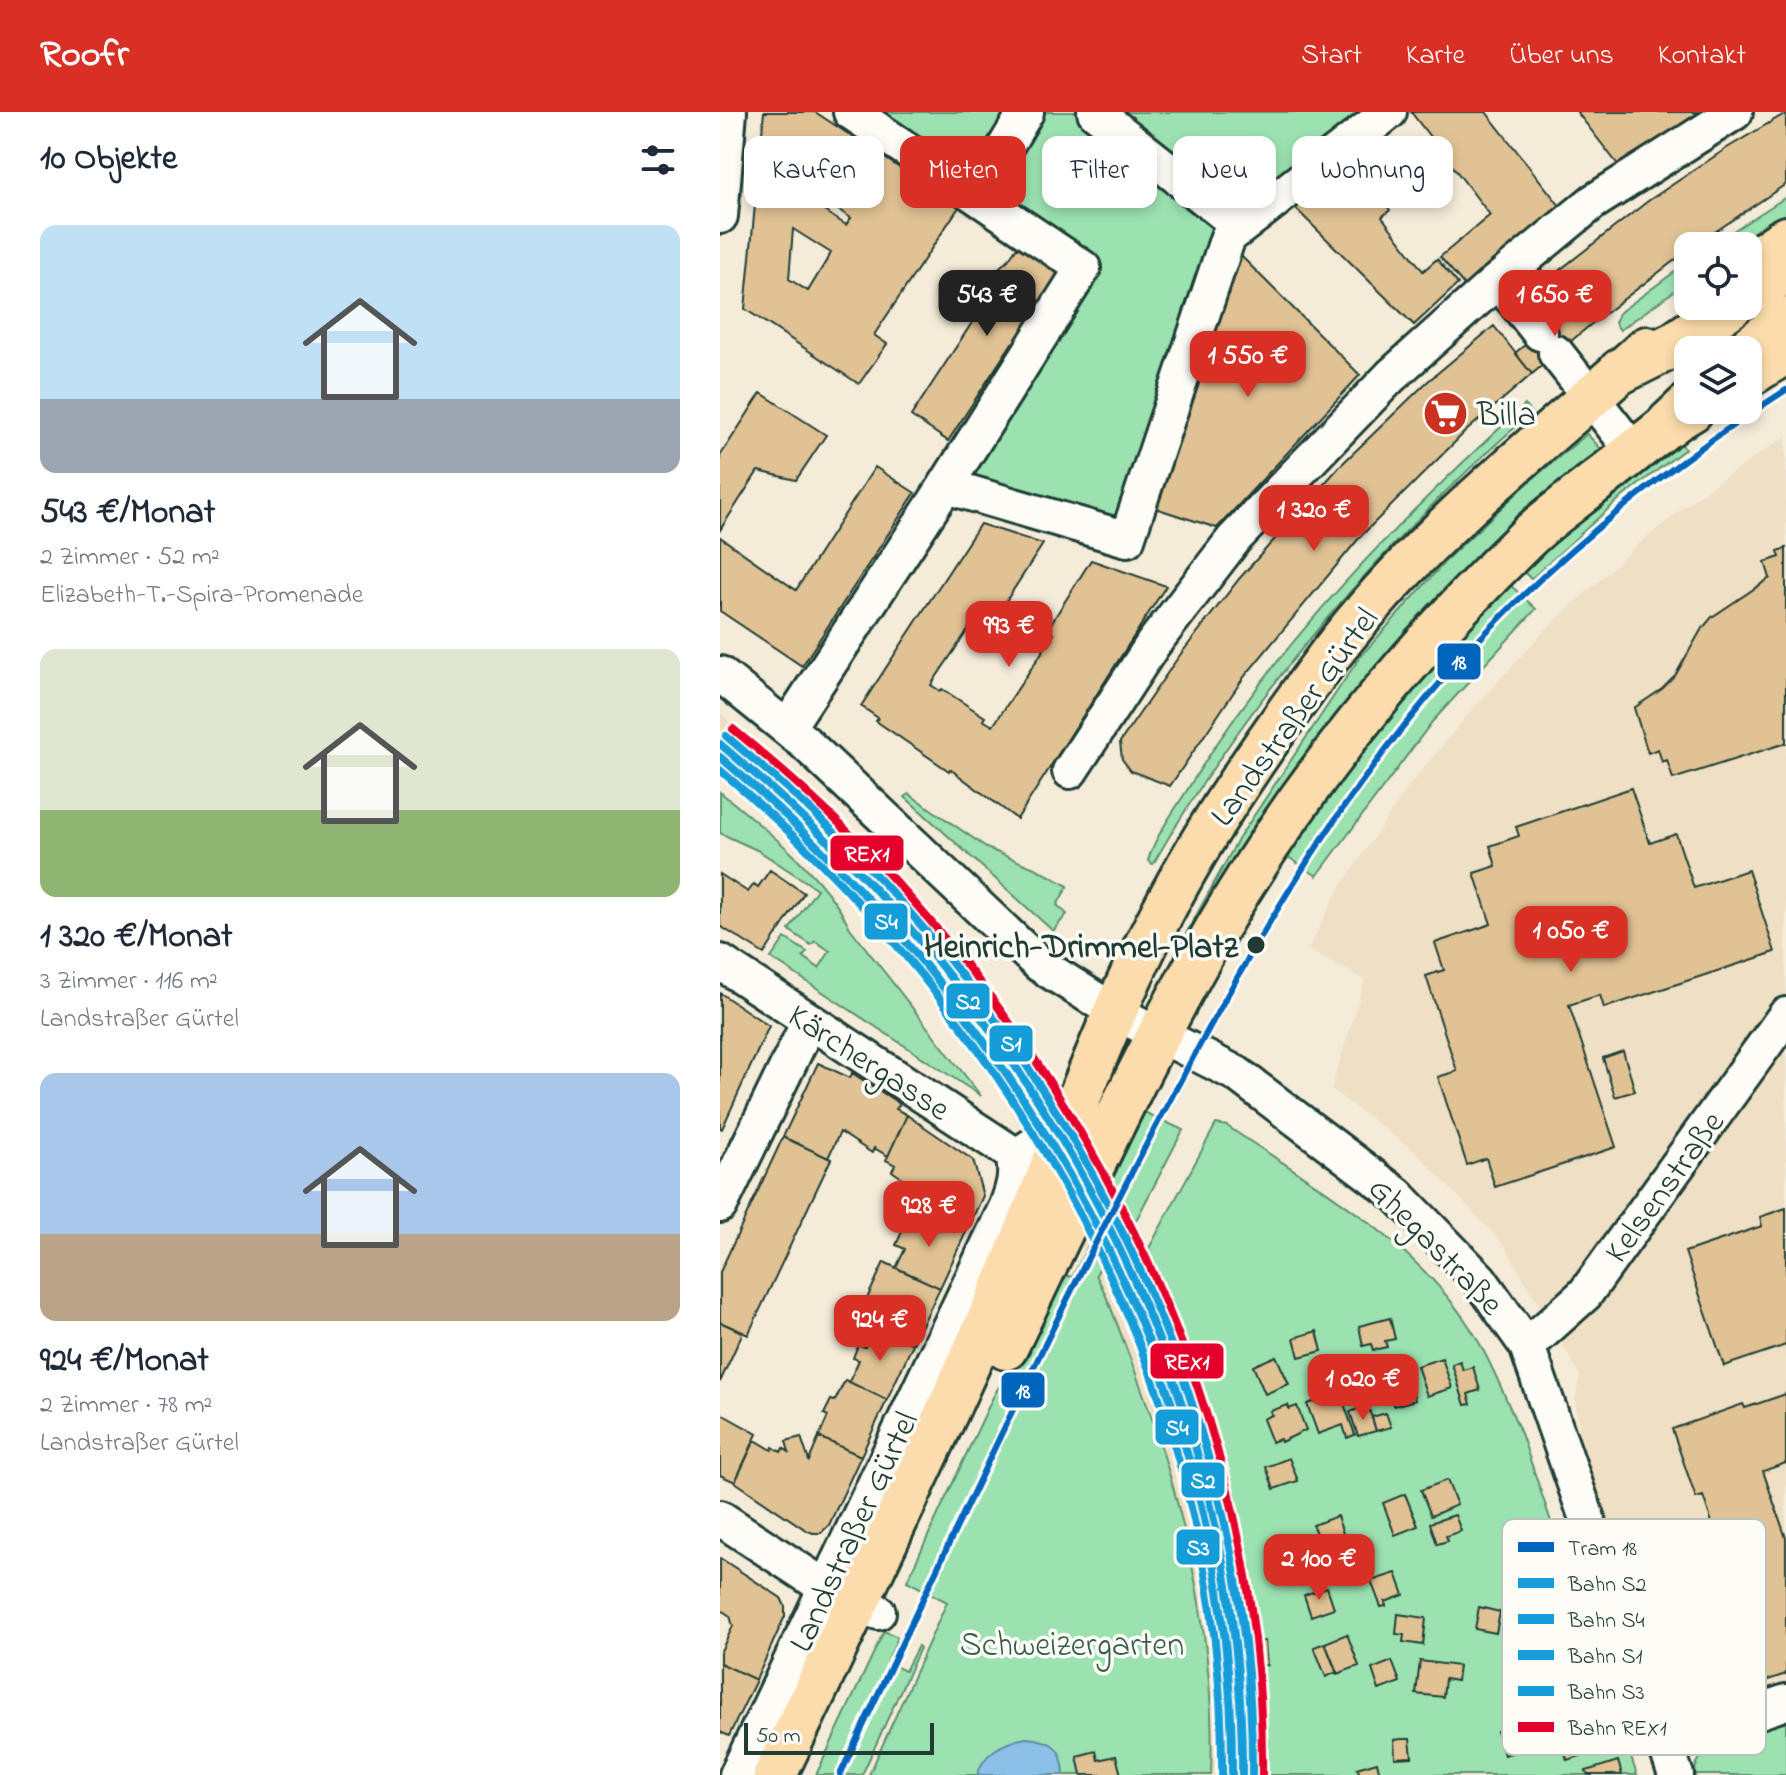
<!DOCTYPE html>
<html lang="de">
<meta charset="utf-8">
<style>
:root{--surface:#fff;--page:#f2f2f3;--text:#1f2937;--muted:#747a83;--accent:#d93025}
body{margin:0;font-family:"Indie Flower",sans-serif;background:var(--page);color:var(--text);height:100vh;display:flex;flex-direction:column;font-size:30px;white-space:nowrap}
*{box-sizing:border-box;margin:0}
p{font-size:26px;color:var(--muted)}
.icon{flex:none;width:44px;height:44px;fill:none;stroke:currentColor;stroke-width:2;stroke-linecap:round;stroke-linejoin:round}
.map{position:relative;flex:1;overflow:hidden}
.side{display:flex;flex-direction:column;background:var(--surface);width:720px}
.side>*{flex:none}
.guide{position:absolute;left:24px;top:24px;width:760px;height:72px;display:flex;gap:16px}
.controls{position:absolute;left:954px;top:120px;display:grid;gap:16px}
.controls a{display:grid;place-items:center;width:88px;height:88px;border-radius:16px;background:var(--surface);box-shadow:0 4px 12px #0003;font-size:40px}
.scale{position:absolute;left:24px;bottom:20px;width:190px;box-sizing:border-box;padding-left:8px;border:4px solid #1f3d34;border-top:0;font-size:22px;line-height:28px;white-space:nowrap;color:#1f3d34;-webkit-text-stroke:6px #fdfcf7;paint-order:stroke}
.price{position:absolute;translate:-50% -68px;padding:0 18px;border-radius:16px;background:var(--accent);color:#fff;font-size:26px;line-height:52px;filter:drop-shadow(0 2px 4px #0008)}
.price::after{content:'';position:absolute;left:50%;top:48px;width:24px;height:18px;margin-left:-12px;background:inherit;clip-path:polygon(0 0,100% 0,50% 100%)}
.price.current{background:#222;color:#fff}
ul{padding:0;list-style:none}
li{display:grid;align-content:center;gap:16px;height:424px;padding:0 40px}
li span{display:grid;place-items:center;height:248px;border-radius:16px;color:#555}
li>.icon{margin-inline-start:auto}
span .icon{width:144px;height:144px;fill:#fffc;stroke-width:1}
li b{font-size:34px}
h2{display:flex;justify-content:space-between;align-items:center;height:96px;padding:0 40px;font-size:34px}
.tag{padding:0 28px;border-radius:16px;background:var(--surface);box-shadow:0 4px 12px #0003;font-size:28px;line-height:72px}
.tag.current{background:var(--accent);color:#fff}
header{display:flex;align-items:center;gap:48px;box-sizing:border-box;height:112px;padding:0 40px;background:var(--accent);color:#fff}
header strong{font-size:38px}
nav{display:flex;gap:44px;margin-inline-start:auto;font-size:28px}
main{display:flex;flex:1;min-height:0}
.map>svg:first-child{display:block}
.built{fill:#efdfc4}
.green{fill:#9be2b0;stroke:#5d9072;stroke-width:2}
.water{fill:#8cc0e9;stroke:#608ca1;stroke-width:2}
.building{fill:#e1c294;stroke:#1f3d34;stroke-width:2;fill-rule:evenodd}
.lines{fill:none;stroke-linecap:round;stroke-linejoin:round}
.minor-casing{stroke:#1f3d34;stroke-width:40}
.major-casing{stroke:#1f3d34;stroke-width:48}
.highway-casing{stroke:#1f3d34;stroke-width:50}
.minor{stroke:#fdfcf7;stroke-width:34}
.major{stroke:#fcdcac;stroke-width:42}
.highway{stroke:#fcdcac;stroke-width:44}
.rail-1-casing{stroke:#fdfcf7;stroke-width:14}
.rail-2-casing{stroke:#fdfcf7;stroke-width:14}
.rail-3-casing{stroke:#fdfcf7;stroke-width:14}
.rail-4-casing{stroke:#fdfcf7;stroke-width:14}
.rail-5-casing{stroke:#fdfcf7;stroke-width:14}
.rail-1{stroke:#159dd9;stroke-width:8}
.rail-2{stroke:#159dd9;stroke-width:8}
.rail-3{stroke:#159dd9;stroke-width:8}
.rail-4{stroke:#159dd9;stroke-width:8}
.rail-5{stroke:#e4002b;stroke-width:8}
.tram-1-casing{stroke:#fdfcf7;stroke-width:12}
.tram-1{stroke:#0065bd;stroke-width:6}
.stop-dot{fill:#1f3d34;stroke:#fdfcf7;stroke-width:3}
.labels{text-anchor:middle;stroke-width:7;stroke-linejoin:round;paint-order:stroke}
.poi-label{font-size:34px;fill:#1f3d34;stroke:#fdfcf7;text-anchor:start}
.street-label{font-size:34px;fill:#1f3d34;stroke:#fdfcf7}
.stop-label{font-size:34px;font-weight:bold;fill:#1f3d34;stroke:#fdfcf7;text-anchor:end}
.park-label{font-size:34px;fill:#385e4d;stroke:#fdfcf7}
.key{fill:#fdfcf7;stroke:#bac3bc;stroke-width:2}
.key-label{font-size:22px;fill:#1f3d34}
.line-badge{stroke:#fdfcf7;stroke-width:3}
.badge-label{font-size:22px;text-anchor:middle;font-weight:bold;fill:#fff}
</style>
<header>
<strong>Roofr</strong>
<nav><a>Start</a><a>Karte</a><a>Über uns</a><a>Kontakt</a></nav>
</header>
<main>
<section class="side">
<h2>10 Objekte<svg class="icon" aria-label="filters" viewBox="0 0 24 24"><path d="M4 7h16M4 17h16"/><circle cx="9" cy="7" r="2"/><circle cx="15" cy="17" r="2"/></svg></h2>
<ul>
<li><span style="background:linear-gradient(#bfe0f5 70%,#9aa5b1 0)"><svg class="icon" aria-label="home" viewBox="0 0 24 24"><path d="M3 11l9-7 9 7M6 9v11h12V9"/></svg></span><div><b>543 €/Monat</b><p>2 Zimmer · 52 m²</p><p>Elizabeth-T.-Spira-Promenade</p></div></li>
<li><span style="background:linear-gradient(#dfe7d0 65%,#8fb573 0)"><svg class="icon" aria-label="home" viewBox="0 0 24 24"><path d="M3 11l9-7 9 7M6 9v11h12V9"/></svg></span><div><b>1 320 €/Monat</b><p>3 Zimmer · 116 m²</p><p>Landstraßer Gürtel</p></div></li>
<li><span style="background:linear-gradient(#a9c7e8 65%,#b9a48a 0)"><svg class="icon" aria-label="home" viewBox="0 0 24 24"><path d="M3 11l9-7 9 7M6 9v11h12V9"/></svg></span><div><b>924 €/Monat</b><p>2 Zimmer · 78 m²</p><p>Landstraßer Gürtel</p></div></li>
</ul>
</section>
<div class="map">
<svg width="1066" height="1663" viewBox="0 0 1066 1663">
<rect width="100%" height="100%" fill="#f5ebd9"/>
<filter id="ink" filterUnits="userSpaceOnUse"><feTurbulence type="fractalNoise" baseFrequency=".0125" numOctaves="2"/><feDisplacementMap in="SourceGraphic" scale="16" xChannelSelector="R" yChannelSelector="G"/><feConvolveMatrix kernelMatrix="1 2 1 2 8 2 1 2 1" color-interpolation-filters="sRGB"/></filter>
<g filter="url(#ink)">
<!-- built -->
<path class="built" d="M1066,324V1609L987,1637L974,1602L954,1592L949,1587L945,1588L864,1349L855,1288L860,1263L784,1133L698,1042L611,977L645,868L588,838L615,784L688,675L750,600L825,518L920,431L977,385Z
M0,601L114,698L105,708L134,736L137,745L261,885L318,966L421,1151L488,1309L514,1431L534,1562L536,1663H491L488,1567L478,1494L463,1417L425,1283L376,1163L353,1117L284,987L243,921L155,810L52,703L0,661Z"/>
<!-- green -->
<path class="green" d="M152,0H647L522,99L398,414L243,368L375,151Z
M1066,85V103L1019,134H990Z
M968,150V169L900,218L895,211L899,201Z
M805,293L811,301C660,433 534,578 433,752L428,749C433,727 457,695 469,675C558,530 679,407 805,293Z
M867,322L881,337L814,392L758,445L686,518L642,574L450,858L457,838L519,726L640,545L730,444L810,369Z
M957,326L965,337L897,389L811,467L800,456Z
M786,469L816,497L712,610L597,764L559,739L611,667Z
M0,680C46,717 104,763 130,816L261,984L51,846L65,826L87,840L83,845L99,856L110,839L95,829L91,833L69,818L97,777L39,739L0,721Z
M189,682L269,737L317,757L348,774L337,793L347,802L333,819L185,685Z
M424,1000L463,1018L411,1118L398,1077L390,1073Z
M496,1012L507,1014C596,1074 699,1130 756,1225C774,1256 788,1291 802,1324L917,1663H536L534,1562L514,1431L488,1309L421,1151Z
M391,1089L403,1108L376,1163C389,1187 398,1215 408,1241C459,1371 497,1522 491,1663H149L227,1490L187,1469L273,1285L344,1163L352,1165Z
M164,1519L178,1525L167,1550L185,1559L198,1534L200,1536L142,1663H96Z
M1066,1609V1663H974L977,1651L987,1637Z"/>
<!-- water -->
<path class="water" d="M306,1626C333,1628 343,1636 344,1663H257C264,1640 284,1630 306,1626Z"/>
<!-- building -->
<path class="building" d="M44,0H95L239,95L154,223L167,232L139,272L25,197ZM84,64L94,70L89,79L131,106L126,113L82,85ZM73,117L111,141L88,179L69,167Z
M691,0H766L840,94L745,174L720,145L770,103Z
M857,0H979L899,54Z
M1066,1V72L974,134H968V138L875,209L836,161L928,89L1007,36Z
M629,45L670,98L662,105L703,159L717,147L738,172L694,213L572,93Z
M297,135L319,148L322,144L336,153L333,158L339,162L330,174L335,177L314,209L310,206L301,220L305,223L297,235L292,231L228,329L191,304L255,206L236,193L288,148Z
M516,139L640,263L497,416L432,395Z
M859,190L875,209L812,262L795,241Z
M774,214L812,262L745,320L640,425L524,565L450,674L411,659L402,647L400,630L457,547L519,467L621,353L707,270Z
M41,281L106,323L76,368L38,359L0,418V344Z
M155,355L195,381L82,554L0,499V425L76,478Z
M260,412L323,432L277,503L264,494L211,573L220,579L222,577L265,605L263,608L273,614L334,522L327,518L371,448L446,474L297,707L230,657L229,659L156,609L158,606L141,594Z
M1066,436V631L953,667L947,648L942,650L938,637L928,641L914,596L942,577L955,564L981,518L992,505L1050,466L1045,450L1060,445L1058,439Z
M911,676L930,731L956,722L974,776L1028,758L1055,840L884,896L880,883L849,893L896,1035L775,1075L766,1046L747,1053L718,965L737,959L706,864L724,858L715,831L771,812L754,761L776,754L770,734L799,724L796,715Z
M50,758L84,781L44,842L0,814V762L28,780L34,772L38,775Z
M0,881L49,914L2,1017L0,1016Z
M903,939L915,979L895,985L883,946Z
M98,951L130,966L132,961L180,992L176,997L187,1003L168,1044L154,1036L152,1041L120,1020L108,1046L63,1025Z
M187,1003L253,1048L263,1084L246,1120L202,1100L209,1084L202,1080L201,1085L192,1081L195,1075L172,1059L175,1053L166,1048Z
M63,1025L111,1047L28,1223L0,1210V1160Z
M1066,1096V1233L1004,1254L965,1140L1042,1114L1040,1105Z
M202,1100L246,1120L220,1176L176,1156L185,1137L176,1133L185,1113L194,1118Z
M164,1150L220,1176L193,1232L138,1206Z
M670,1206L675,1227L665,1229L667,1235L653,1238L651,1232L643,1234L639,1214Z
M0,1210L23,1220L0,1270Z
M154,1214L193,1232L167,1288L129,1270L139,1248L133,1246L138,1233L145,1235Z
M597,1219L602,1239L579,1245L574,1226Z
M556,1244L569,1272L545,1282L533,1254Z
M722,1246L732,1276L707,1284L697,1254Z
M740,1249L743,1258L753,1255L760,1278L748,1282L751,1292L745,1293L732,1252Z
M687,1258L695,1288L674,1294L665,1264Z
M125,1268L167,1288L141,1344L99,1325L108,1304L104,1302L111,1288L115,1289Z
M615,1282L618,1291L623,1289L635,1323L627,1326L623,1313L598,1322L587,1292Z
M1066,1282V1351L1043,1359L1066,1426V1562L1039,1571L1014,1498L1021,1496L983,1384L976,1386L952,1317L1023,1292L1025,1296Z
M568,1293L569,1297L577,1294L586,1318L561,1330L560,1327L552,1330L543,1307L552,1303L550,1299Z
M638,1297H649L656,1319L638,1324L630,1300Z
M0,1301L37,1322L15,1370L0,1363Z
M666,1301L671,1315L656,1319L652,1305Z
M81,1325L89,1349L99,1325L141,1344L109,1413L101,1421H93L86,1418L15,1370L35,1328L52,1338L53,1335L61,1340L63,1336L69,1340L66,1329Z
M569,1346L578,1369L554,1377L546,1355Z
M727,1368L737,1393L711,1404L701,1378Z
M685,1382L698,1414L675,1423L663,1391Z
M735,1403L741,1419L726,1424L728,1429L717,1432L710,1411Z
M617,1404L626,1430L602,1439L593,1413Z
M0,1446L61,1486L65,1494V1504L36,1568L0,1551V1541L13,1514L10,1504L0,1497Z
M676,1461L684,1483L665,1490L666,1494L661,1495L651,1469Z
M607,1475L614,1496L591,1504L584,1483Z
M759,1495L780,1500L776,1521L755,1517Z
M678,1502L706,1506L703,1533L683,1530L684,1523L676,1522Z
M627,1522L639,1554L617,1562L605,1531Z
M545,1529L547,1553L538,1554L536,1530Z
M605,1531L617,1560L606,1565L594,1535Z
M672,1549L680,1570L659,1578L652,1557Z
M700,1549L739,1554L737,1569L725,1567L723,1585L696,1582Z
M0,1551L36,1568L9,1624L0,1620Z
M810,1610L817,1634L784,1643L777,1619Z
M867,1618L874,1640L847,1648L841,1626Z
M682,1627H690L692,1645L675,1646L674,1628Z
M376,1639L378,1648L396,1644L401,1663H361L357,1644Z
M898,1649L902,1663H868L866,1659Z
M657,1650L660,1663H640L637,1656Z"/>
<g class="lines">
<defs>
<path id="minor" d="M375,0L521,115
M256,84L306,0
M0,104L9,0
M776,170L793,187L820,221
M836,241L914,340
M226,374L407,427L508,125L669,0
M0,562L84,630L319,852L395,900L517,962L676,1082L760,1168L807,1234L956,1663
M67,616L221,381L363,156L131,0
M350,659L433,532L514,427L671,264L776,170L873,90L1015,0
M0,850L293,1042L301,1041L351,1009
M0,1093L89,910
M807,1234L865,1182L1066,903
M0,1406L105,1475L158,1500
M945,1631L1066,1590
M17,1663L287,1094C294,1075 298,1062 293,1042"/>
<path id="major" d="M1028,152L1066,126
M1028,264L1066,240
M286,1236C354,1095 419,951 497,816C581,671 688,541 808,425C822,411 839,399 854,387C886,362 918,337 949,312L972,298
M55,1663C132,1501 210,1341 282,1177C336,1052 379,922 442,801C489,710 548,626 609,544C698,426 817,334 927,236"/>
<path id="highway" d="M1028,182L1066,159
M1028,238L1066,208
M901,259L955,232L1010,194
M949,312L968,294"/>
</defs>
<!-- minor casing -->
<use href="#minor" class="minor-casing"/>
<!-- major casing -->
<use href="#major" class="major-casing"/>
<!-- highway casing -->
<use href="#highway" class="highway-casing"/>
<!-- minor -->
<use href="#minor" class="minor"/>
<!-- major -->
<use href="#major" class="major"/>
<!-- highway -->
<use href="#highway" class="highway"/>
<defs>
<path id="rail-1" d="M0,632C57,680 112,730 163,786C378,1021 525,1341 522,1663"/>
<path id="rail-2" d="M0,645C297,895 516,1266 512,1663"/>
<path id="rail-3" d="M6,624C45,657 83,689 119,725C364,968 535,1315 532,1663"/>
<path id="rail-4" d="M0,658C292,904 506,1274 502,1663"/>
<path id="rail-5" d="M13,617C52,649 90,682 126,718C373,963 546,1312 542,1663"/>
</defs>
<!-- rail-1 casing -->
<use href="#rail-1" class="rail-1-casing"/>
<!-- rail-2 casing -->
<use href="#rail-2" class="rail-2-casing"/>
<!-- rail-3 casing -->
<use href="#rail-3" class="rail-3-casing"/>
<!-- rail-4 casing -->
<use href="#rail-4" class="rail-4-casing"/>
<!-- rail-5 casing -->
<use href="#rail-5" class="rail-5-casing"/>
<!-- rail-1 -->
<use href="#rail-1" class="rail-1"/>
<!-- rail-2 -->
<use href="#rail-2" class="rail-2"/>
<!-- rail-3 -->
<use href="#rail-3" class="rail-3"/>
<!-- rail-4 -->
<use href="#rail-4" class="rail-4"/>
<!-- rail-5 -->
<use href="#rail-5" class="rail-5"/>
<defs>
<path id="tram-1" d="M120,1663C222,1446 323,1228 435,1016C521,855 605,701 726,564C825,451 940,359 1066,278"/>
</defs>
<!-- tram-1 casing -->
<use href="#tram-1" class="tram-1-casing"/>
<!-- tram-1 -->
<use href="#tram-1" class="tram-1"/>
</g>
</g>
<!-- icons -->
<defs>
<symbol id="supermarket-disc" viewBox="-11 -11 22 22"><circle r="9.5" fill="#c8321e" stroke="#fdfcf7"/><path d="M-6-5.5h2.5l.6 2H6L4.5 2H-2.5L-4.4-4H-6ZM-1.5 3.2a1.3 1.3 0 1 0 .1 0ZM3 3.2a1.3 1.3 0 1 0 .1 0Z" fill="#fff"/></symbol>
</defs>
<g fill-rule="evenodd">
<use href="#supermarket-disc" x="700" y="276" width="51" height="51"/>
</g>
<!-- markers -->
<circle class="stop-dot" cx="536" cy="833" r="10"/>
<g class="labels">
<!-- poi labels -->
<g class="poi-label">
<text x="757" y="313">Billa</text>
</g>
<!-- street labels -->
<g class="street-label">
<text transform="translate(573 604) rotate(-54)" y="12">Landstraßer Gürtel</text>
<text transform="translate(150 949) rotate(33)" y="12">Kärchergasse</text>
<text transform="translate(943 1074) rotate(-54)" y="12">Kelsenstraße</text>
<text transform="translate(717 1133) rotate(46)" y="12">Ghegastraße</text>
<text transform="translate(132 1419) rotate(-65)" y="12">Landstraßer Gürtel</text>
</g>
<!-- stop labels -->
<g class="stop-label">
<text x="518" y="845">Heinrich-Drimmel-Platz</text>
</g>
<!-- park labels -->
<g class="park-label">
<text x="352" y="1543">Schweizergarten</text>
</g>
</g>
<!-- legend -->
<rect x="782" y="1407" width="264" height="236" rx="12" class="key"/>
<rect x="798" y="1430" width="36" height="10" fill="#0065bd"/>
<rect x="798" y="1466" width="36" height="10" fill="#159dd9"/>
<rect x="798" y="1502" width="36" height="10" fill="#159dd9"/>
<rect x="798" y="1538" width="36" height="10" fill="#159dd9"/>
<rect x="798" y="1574" width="36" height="10" fill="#159dd9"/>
<rect x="798" y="1610" width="36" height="10" fill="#e4002b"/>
<g class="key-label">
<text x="848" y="1443">Tram 18</text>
<text x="848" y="1479">Bahn S2</text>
<text x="848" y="1515">Bahn S4</text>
<text x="848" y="1551">Bahn S1</text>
<text x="848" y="1587">Bahn S3</text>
<text x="848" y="1623">Bahn REX1</text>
</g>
<g class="line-badge">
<rect x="716" y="530" width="46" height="39" rx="8" fill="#0065bd"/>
<rect x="109" y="722" width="76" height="38" rx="8" fill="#e4002b"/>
<rect x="143" y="790" width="46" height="39" rx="8" fill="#159dd9"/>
<rect x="225" y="870" width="46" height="38" rx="8" fill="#159dd9"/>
<rect x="268" y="912" width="46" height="39" rx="8" fill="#159dd9"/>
<rect x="429" y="1230" width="76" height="38" rx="8" fill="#e4002b"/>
<rect x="280" y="1259" width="46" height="38" rx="8" fill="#0065bd"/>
<rect x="434" y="1296" width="46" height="38" rx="8" fill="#159dd9"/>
<rect x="460" y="1349" width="46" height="38" rx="8" fill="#159dd9"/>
<rect x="455" y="1416" width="46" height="38" rx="8" fill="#159dd9"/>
</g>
<g class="badge-label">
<text x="739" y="557">18</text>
<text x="147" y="749">REX1</text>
<text x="166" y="817">S4</text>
<text x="248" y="897">S2</text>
<text x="291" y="939">S1</text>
<text x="467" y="1257">REX1</text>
<text x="303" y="1286">18</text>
<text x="457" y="1323">S4</text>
<text x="483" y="1376">S2</text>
<text x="478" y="1443">S3</text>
</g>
</svg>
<div class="controls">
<a><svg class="icon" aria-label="locate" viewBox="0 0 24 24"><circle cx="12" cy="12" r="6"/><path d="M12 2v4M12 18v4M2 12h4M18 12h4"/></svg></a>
<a><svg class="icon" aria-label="layers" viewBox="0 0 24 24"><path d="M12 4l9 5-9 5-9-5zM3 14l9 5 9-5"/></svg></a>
</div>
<div class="scale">50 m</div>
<b class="price current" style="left:267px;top:226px">543 €</b>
<b class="price" style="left:835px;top:226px">1 650 €</b>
<b class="price" style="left:528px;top:287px">1 550 €</b>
<b class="price" style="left:594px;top:441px">1 320 €</b>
<b class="price" style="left:289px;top:557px">993 €</b>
<b class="price" style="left:851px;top:862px">1 050 €</b>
<b class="price" style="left:209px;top:1137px">928 €</b>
<b class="price" style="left:160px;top:1251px">924 €</b>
<b class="price" style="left:643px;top:1310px">1 020 €</b>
<b class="price" style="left:599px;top:1490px">2 100 €</b>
<div class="guide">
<a class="tag">Kaufen</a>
<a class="tag current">Mieten</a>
<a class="tag">Filter</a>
<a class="tag">Neu</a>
<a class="tag">Wohnung</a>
</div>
</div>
</main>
